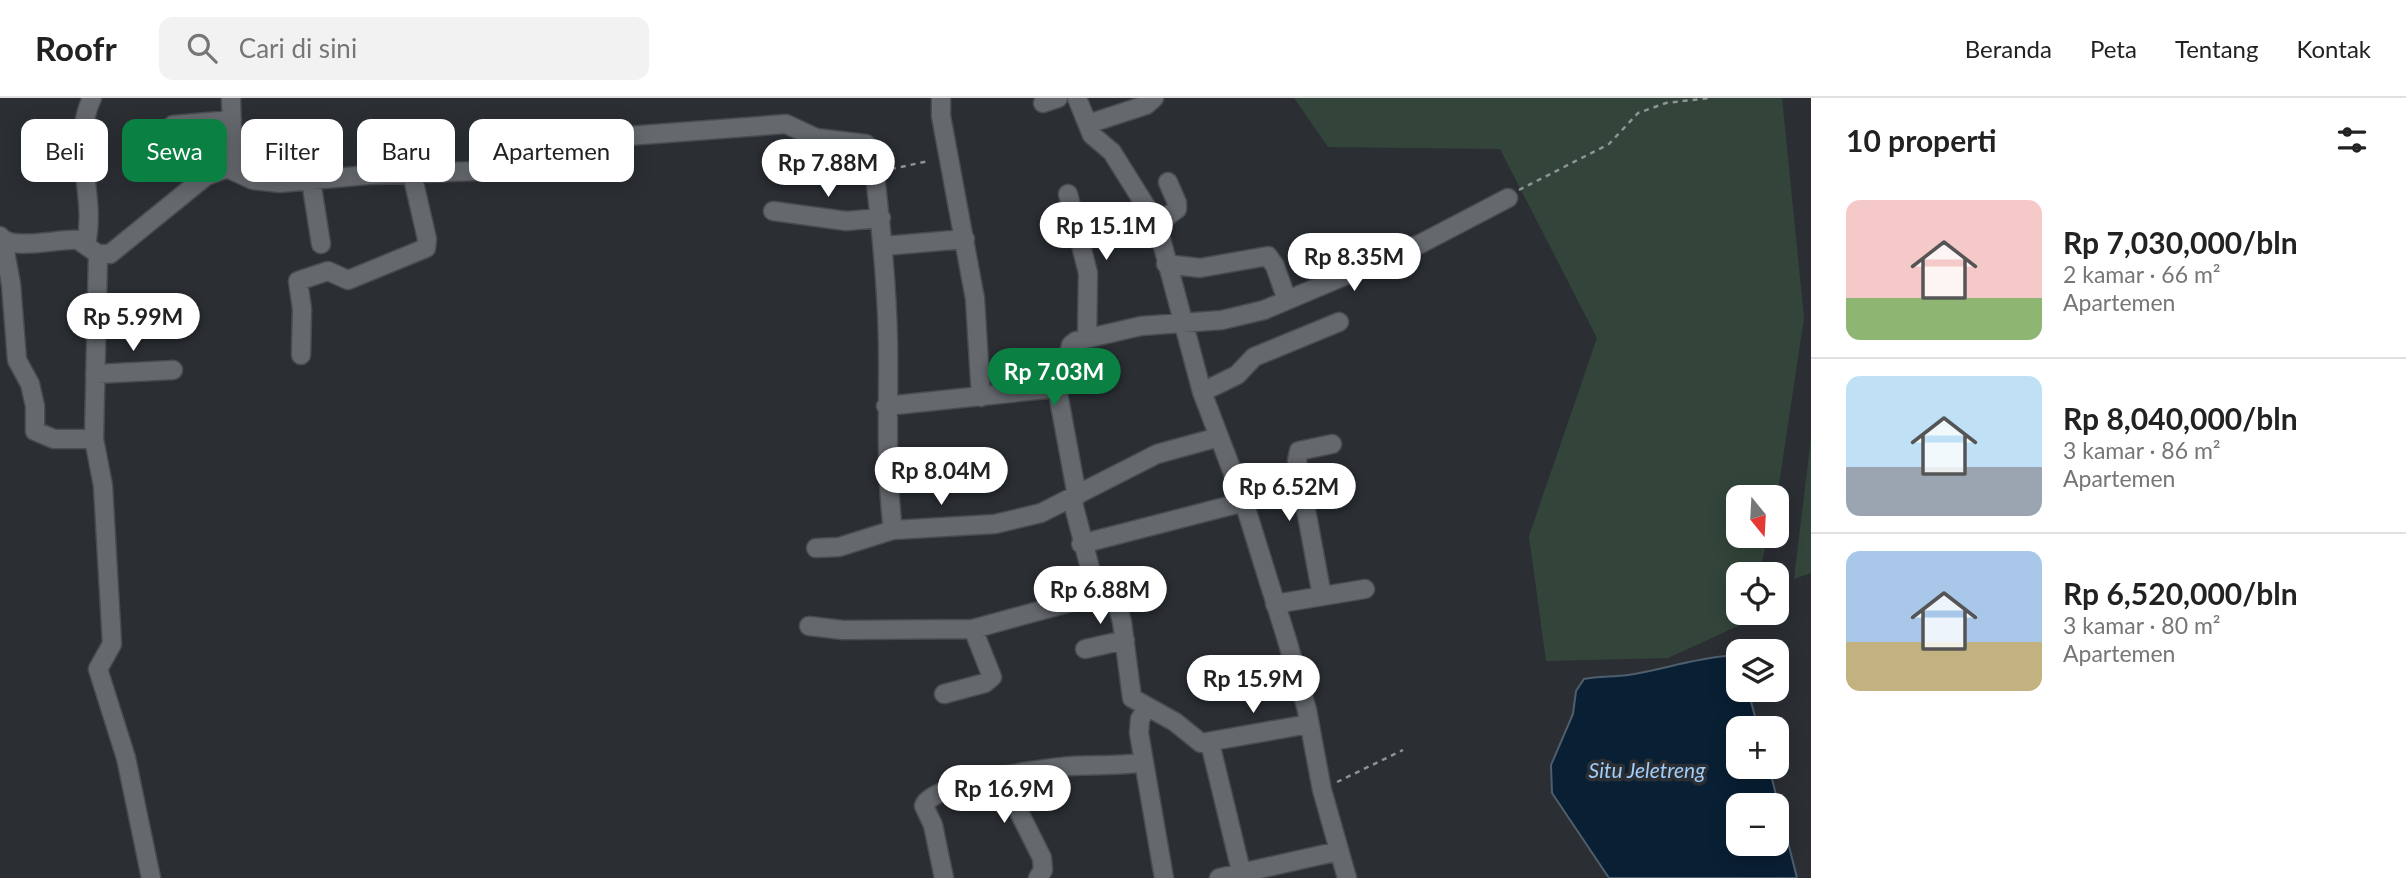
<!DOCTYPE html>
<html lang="id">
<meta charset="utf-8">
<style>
:root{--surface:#fff;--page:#f2f2f2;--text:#222;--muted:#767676;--line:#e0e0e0;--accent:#0b8043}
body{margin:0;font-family:Lato,sans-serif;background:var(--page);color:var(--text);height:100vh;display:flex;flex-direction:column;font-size:26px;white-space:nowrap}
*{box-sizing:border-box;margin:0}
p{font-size:23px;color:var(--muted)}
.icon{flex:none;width:38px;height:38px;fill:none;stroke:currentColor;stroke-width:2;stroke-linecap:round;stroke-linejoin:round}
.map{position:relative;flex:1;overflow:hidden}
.drawer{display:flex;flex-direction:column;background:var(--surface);width:595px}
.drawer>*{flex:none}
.guide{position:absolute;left:21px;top:21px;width:665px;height:63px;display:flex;gap:14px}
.needle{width:46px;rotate:162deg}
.buttons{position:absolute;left:1726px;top:387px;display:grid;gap:14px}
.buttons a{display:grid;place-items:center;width:63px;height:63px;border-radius:14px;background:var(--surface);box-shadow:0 4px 18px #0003;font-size:35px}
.price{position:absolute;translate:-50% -60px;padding:0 16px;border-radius:24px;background:#fff;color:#222;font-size:23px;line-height:46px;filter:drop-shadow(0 2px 4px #0008)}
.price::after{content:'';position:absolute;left:50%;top:42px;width:21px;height:16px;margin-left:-10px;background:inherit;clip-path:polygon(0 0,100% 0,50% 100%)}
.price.selected{background:var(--accent);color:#fff}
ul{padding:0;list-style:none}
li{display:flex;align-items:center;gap:21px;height:175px;padding:0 35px}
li+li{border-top:2px solid var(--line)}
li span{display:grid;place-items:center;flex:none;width:196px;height:140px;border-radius:14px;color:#555}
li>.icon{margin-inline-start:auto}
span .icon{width:84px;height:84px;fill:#fffc;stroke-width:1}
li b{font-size:30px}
h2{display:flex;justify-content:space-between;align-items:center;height:84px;padding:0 35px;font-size:30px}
.tag{padding:0 24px;border-radius:14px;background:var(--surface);box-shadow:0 4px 18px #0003;font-size:24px;line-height:63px}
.tag.selected{background:var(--accent);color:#fff}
header{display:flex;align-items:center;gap:42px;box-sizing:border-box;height:98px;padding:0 35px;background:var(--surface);border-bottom:2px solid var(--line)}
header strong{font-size:33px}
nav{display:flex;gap:38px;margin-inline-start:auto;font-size:24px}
.search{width:490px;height:63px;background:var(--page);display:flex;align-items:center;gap:18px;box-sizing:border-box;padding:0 24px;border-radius:14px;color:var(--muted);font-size:26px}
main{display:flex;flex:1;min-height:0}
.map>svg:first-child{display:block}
.green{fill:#33453b}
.water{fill:#091f33;stroke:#4e5e6d;stroke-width:2;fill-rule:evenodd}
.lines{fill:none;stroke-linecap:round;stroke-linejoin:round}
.minor-casing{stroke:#494c4f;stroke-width:21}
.path{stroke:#8f9296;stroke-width:2.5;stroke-dasharray:5 5;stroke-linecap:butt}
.minor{stroke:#65696e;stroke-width:18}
.labels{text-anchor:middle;stroke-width:7;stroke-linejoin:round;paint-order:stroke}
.water-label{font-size:21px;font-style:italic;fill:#a0ccf8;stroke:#2b2f34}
</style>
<header>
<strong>Roofr</strong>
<div class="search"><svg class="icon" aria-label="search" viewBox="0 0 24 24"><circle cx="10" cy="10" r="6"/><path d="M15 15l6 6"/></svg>Cari di sini</div>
<nav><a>Beranda</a><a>Peta</a><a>Tentang</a><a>Kontak</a></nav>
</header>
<main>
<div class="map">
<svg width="1811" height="780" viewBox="0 0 1811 780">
<rect width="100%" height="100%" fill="#2b2f34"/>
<!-- green -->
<path class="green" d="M1294,0H1782L1804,220L1776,406V399H1738V438H1768L1759,476H1738V514L1749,515L1747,524L1668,560L1546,563L1529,438L1597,240L1500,51L1328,49Z
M1811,340V475L1794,481Z"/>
<!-- water -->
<path class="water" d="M1726,558L1738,566V592H1748L1758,630H1738V668L1769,669L1797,780H1609L1552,695L1551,667L1573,616L1576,593L1584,581C1598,578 1613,579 1628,577C1661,572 1692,561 1726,558ZM1738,707H1776V746H1738Z"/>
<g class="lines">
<defs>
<path id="minor" d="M231,0L233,70
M941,0V18L975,201L981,299
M1077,0L1092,37L1112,54L1157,126
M1043,5L1058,0
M1088,26L1146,7L1154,0
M173,27L232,22
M311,83L321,146
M1168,84L1177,105V111L1157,126L1202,294L1244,404L1287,542L1307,612L1322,692L1347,780
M1068,96L1088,175L1087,240
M773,113L846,123L881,120
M0,138C11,154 59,140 78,142L98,156H110L206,78L227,70L253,82L280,85L368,77L586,69L606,64L628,38L786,26L816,40L866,46L872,53C880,117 887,180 888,245C889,308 885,369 893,432
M0,143H3L11,186L17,262L30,286L35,308V333L54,341H94
M86,146C97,95 69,49 92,0
M884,148L965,141
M98,156L94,341L103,388L112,546L98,571L126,660L151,780
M1166,166L1200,170L1268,158L1275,168L1287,202
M301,257L302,211L298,183L328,173L348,182L426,150L427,141L412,76
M95,276L173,272
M1057,290L1077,398
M1202,294L1237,277L1254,259L1339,224
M886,308L1057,290L1064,285L1071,247L1076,243L1141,228L1222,222L1264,212L1420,146L1508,100
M1072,401L1097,497H1107L1116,502L1122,524L1132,600L1175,624L1201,645L1309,626
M1081,446L1244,404
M816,450L839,449L893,432L995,426L1041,415L1157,356L1219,339
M1322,498L1297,363L1299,353L1332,346
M1275,506L1365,491
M809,528L843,532L973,531L1097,497
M1085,551L1125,542
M944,596L985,585L992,579L973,531
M1147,610L1140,621L1139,635L1164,780
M1210,645L1241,773
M1008,678L1020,716L1042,760L1043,772L1038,780
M944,780L933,727L924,708C928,687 1039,671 1062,669C1089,666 1116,669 1144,664
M1219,780L1339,753"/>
</defs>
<!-- minor casing -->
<use href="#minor" class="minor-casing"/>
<!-- path -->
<path class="path" d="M891,71L929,63
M1519,92L1609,46L1638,15L1666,5L1710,0
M1337,684L1403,652"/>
<!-- minor -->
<use href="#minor" class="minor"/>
</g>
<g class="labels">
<!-- water labels -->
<g class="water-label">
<text x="1647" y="680">Situ Jeletreng</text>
</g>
</g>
</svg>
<div class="buttons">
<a><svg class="needle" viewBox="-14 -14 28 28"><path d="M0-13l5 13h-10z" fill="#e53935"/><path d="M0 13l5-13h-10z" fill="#767676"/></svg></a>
<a><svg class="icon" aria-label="locate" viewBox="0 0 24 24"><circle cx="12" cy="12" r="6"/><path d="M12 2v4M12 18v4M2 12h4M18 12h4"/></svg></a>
<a><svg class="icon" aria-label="layers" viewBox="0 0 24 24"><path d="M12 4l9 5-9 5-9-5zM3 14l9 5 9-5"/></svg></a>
<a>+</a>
<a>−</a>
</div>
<b class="price" style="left:828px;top:101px">Rp 7.88M</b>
<b class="price" style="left:1106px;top:164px">Rp 15.1M</b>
<b class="price" style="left:1354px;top:195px">Rp 8.35M</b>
<b class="price" style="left:133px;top:255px">Rp 5.99M</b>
<b class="price selected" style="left:1054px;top:310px">Rp 7.03M</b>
<b class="price" style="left:941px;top:409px">Rp 8.04M</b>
<b class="price" style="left:1289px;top:425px">Rp 6.52M</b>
<b class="price" style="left:1100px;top:528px">Rp 6.88M</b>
<b class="price" style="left:1253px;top:617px">Rp 15.9M</b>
<b class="price" style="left:1004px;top:727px">Rp 16.9M</b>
<div class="guide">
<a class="tag">Beli</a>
<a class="tag selected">Sewa</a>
<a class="tag">Filter</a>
<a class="tag">Baru</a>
<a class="tag">Apartemen</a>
</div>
</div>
<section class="drawer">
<h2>10 properti<svg class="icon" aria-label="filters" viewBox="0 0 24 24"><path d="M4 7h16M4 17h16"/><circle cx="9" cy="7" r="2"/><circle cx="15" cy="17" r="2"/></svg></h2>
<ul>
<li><span style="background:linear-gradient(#f6c9c9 70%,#8fb573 0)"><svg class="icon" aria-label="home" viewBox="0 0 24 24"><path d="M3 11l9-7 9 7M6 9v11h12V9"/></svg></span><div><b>Rp 7,030,000/bln</b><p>2 kamar · 66 m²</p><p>Apartemen</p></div></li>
<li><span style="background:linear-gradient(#bfe0f5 65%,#9aa5b1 0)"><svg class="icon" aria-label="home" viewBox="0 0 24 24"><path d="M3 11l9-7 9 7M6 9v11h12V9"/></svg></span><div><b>Rp 8,040,000/bln</b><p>3 kamar · 86 m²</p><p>Apartemen</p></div></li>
<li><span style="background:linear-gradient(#a9c7e8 65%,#c2b280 0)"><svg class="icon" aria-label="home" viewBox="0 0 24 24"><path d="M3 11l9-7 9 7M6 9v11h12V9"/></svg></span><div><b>Rp 6,520,000/bln</b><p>3 kamar · 80 m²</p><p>Apartemen</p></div></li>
</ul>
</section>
</main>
